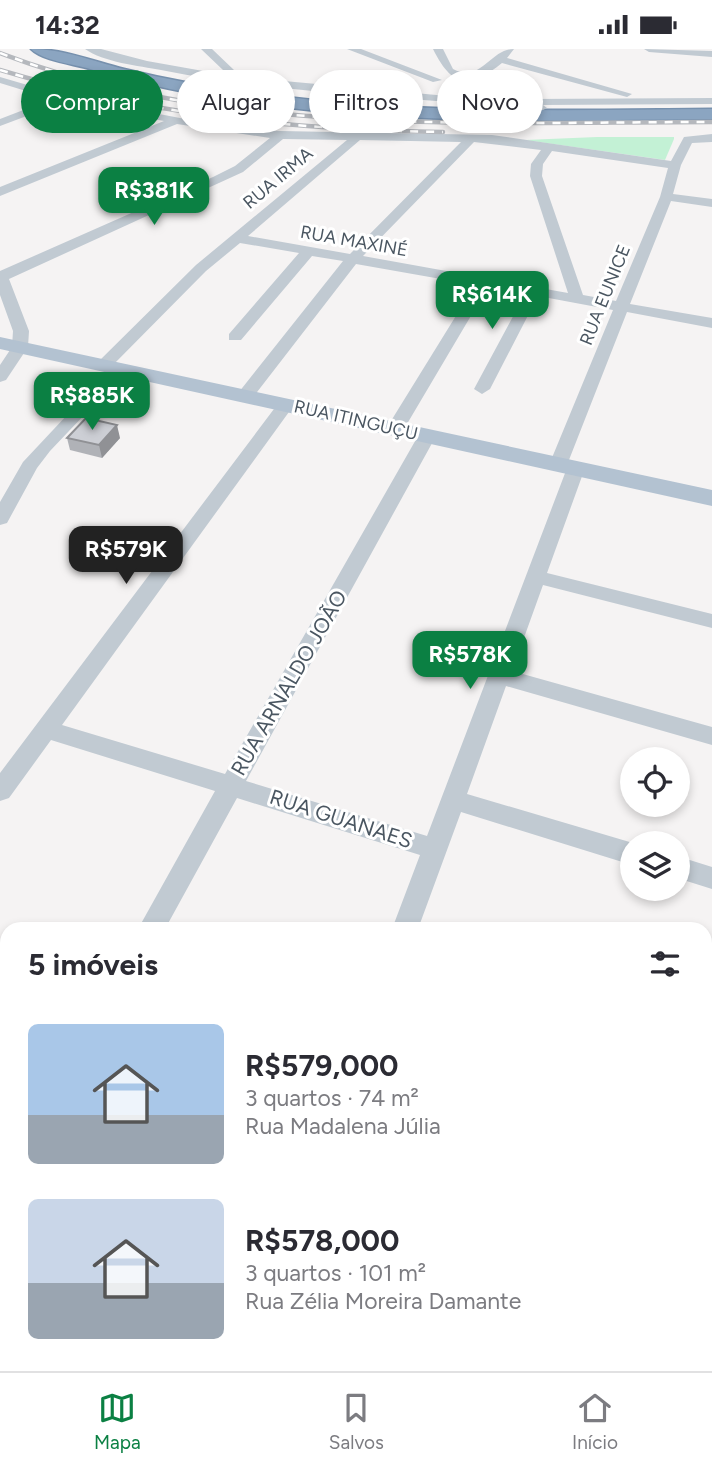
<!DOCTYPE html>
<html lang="pt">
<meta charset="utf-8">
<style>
:root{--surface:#fff;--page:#f2f2f3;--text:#2b2b33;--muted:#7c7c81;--line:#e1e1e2;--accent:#0b8043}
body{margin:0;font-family:Figtree,sans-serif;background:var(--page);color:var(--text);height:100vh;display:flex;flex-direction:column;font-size:26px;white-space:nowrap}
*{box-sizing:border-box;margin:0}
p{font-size:23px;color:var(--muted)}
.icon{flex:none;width:38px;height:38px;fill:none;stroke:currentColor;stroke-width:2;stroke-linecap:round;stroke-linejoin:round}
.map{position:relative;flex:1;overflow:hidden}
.panel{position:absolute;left:0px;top:873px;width:712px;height:450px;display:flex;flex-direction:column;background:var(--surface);border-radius:21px 21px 0 0;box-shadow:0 4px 10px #0003}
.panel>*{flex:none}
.hud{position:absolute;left:21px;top:21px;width:670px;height:63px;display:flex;gap:14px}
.fabs{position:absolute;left:620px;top:698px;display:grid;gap:14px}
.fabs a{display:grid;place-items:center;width:70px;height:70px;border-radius:50%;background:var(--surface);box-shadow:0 4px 10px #0003;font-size:35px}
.price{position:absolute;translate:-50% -60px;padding:0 16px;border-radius:14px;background:var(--accent);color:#fff;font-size:23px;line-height:46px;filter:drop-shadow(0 2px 4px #0008)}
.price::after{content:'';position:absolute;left:50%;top:42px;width:21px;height:16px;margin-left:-10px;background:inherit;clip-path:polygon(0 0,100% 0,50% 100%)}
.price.active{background:#222;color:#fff}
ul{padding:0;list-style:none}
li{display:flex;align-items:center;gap:21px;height:175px;padding:0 28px}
li span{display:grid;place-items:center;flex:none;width:196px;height:140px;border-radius:10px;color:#555}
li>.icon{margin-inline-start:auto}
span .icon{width:84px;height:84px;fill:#fffc;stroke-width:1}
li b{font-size:30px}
h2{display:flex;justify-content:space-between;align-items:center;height:84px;padding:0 28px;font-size:30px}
.pill{padding:0 24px;border-radius:32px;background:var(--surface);box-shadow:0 4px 10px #0003;font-size:24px;line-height:63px}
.pill.active{background:var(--accent);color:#fff}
.status{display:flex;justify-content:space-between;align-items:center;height:49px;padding:0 35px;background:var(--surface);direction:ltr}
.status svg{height:19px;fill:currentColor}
.dock{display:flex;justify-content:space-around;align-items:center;height:98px;border-top:2px solid var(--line);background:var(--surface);font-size:19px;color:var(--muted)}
.dock a{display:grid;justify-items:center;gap:4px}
.dock .active{color:var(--accent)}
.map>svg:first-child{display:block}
.green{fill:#c3f1d5}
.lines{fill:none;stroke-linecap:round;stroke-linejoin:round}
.highway-casing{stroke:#7690ad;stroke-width:3}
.minor{fill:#c1cad2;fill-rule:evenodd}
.major{fill:#b3c2d1;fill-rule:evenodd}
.highway{fill:#8ba5c1;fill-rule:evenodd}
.rail-casing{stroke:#b5b8bd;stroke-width:4.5}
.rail{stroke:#fff;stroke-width:2.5;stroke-dasharray:8;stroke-linecap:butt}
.wall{fill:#b0b2b7}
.shaded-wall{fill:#909195}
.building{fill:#cdcfd5;stroke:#909195;stroke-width:2}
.labels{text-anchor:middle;stroke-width:6;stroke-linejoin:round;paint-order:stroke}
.far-street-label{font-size:18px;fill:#4a5661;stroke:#fff}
.street-label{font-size:21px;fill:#4a5661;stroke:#fff}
</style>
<div class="status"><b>14:32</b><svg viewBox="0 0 49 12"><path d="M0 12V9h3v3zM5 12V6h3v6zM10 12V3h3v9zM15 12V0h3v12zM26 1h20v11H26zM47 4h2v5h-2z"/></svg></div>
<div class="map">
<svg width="712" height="1322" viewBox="0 0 712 1322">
<rect width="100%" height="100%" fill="#f5f3f3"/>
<!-- green -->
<path class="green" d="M597,88H674V90L665,111L525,91Z"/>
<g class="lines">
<defs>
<path id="highway" d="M31,0C64,0 92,12 124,20C177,33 232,42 286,48C427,65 570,61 712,60V70C505,72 291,79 90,20C74,15 43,12 31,0Z"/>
</defs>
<!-- highway casing -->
<use href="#highway" class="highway-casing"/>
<!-- minor -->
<path class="minor" d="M85,0H101L147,12L220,25L223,21L201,0H212L234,21L230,27L523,54L528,50L712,49V55L543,56L547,59L541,62C414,47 286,46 161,21C139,17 103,13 85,0Z
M347,0H361L442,31L433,33Z
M433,0H443L453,20C481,35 490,0 514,0L507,9L632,45L627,48L502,14C468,41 452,38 433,0Z
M644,0L712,2V8L649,3Z
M0,28L65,47L227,78L280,82L492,86L671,112L684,88L712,85V93L692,94L681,116L673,145L712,150V158L671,152L630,255L712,269V279L627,263L567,416L558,421L549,416L613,261L538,247L490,340L482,345L474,340L525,245L488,238L404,380L395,385L386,380L475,236L356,215L251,351H239V343L343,212L312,207L241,291H229V285L299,204L240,194L206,222L110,319H98V313L196,216L347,91L283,90L243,123L9,230L29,282L28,298L6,331L0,333V316L12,298L13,282L0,246V222L213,128L235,117L270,89L177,75L0,147V138L164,72L64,53L0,77V70L52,50L0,34ZM360,91L461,93L350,205L248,187ZM474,93L541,101L531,115L530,127L568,244L363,207ZM552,102L668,119L660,148L616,252L583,246L542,127L543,115Z
M119,315L127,320L125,323L50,402L37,419L7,474L0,476V453L23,413L113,317Z
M286,351L294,356L62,676L225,725L418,387L427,382L433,383L436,387L246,732L427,787L567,419L576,413L585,419L547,524L712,565V579L543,536L512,622L712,678V696L506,637L467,745L633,794L632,816L461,763L418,880H392L420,806L237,749L165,880H138L215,742L51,691L9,749L0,752V724L280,352Z
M677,807L712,818V840L677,829Z
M0,989L7,991V1021L0,1018Z
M705,995L712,997V1027L705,1025Z
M7,1118V1160L0,1163V1121Z
M705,1234L712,1236V1270L705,1268Z
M216,1316H252L249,1322H213Z"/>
<!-- major -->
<path class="major" d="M0,288L712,441V457L0,300Z"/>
<!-- highway -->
<use href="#highway" class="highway"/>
<defs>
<path id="rail" d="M0,4C220,88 480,73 712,73
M0,21C145,65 291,81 443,83"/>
</defs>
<!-- rail casing -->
<use href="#rail" class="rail-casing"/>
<!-- rail -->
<use href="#rail" class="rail"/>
</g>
<!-- wall -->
<path class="wall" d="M67,389H120L102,409L70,401Z"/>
<!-- shaded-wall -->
<path class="shaded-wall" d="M117,376L120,389L102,409L99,396Z"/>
<!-- building -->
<path class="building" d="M86,369L117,376L99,396L67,389Z"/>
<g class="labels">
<!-- far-street labels -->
<g class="far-street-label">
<text transform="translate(278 129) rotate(-40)" y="6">RUA IRMA</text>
<text transform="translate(354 192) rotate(10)" y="6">RUA MAXINÉ</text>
<text transform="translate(605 246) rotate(-68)" y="6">RUA EUNICE</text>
<text transform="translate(356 371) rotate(13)" y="6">RUA ITINGUÇU</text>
</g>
<!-- street labels -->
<g class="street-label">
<text transform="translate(289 634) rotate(-60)" y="7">RUA ARNALDO JOÃO</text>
<text transform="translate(341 770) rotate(18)" y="7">RUA GUANAES</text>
</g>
</g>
</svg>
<div class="fabs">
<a><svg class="icon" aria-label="locate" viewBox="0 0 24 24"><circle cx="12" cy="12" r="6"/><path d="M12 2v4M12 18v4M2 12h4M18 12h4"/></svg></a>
<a><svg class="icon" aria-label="layers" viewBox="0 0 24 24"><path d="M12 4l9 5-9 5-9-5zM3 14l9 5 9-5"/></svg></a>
</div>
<b class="price" style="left:154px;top:178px">R$381K</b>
<b class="price" style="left:492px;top:282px">R$614K</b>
<b class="price" style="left:92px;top:383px">R$885K</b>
<b class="price active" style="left:126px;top:537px">R$579K</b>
<b class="price" style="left:470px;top:642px">R$578K</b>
<div class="hud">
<a class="pill active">Comprar</a>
<a class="pill">Alugar</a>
<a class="pill">Filtros</a>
<a class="pill">Novo</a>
</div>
<section class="panel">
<h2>5 imóveis<svg class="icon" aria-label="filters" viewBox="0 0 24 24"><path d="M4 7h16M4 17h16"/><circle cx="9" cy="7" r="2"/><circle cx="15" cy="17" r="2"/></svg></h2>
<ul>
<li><span style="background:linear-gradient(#a9c7e8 65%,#9aa5b1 0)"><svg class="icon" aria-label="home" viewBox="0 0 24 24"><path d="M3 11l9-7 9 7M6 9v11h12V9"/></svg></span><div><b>R$579,000</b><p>3 quartos · 74 m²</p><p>Rua Madalena Júlia</p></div></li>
<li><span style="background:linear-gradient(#c9d6e8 60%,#9aa5b1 0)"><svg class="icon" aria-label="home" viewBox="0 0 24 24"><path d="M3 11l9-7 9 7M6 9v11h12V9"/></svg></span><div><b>R$578,000</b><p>3 quartos · 101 m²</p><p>Rua Zélia Moreira Damante</p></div></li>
</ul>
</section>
</div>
<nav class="dock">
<a class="active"><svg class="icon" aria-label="map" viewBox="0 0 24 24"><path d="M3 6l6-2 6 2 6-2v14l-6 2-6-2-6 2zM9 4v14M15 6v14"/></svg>Mapa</a>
<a><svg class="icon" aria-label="saved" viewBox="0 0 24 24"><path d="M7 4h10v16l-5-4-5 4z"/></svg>Salvos</a>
<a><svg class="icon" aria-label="home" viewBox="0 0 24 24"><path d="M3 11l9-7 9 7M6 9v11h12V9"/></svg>Início</a>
</nav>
